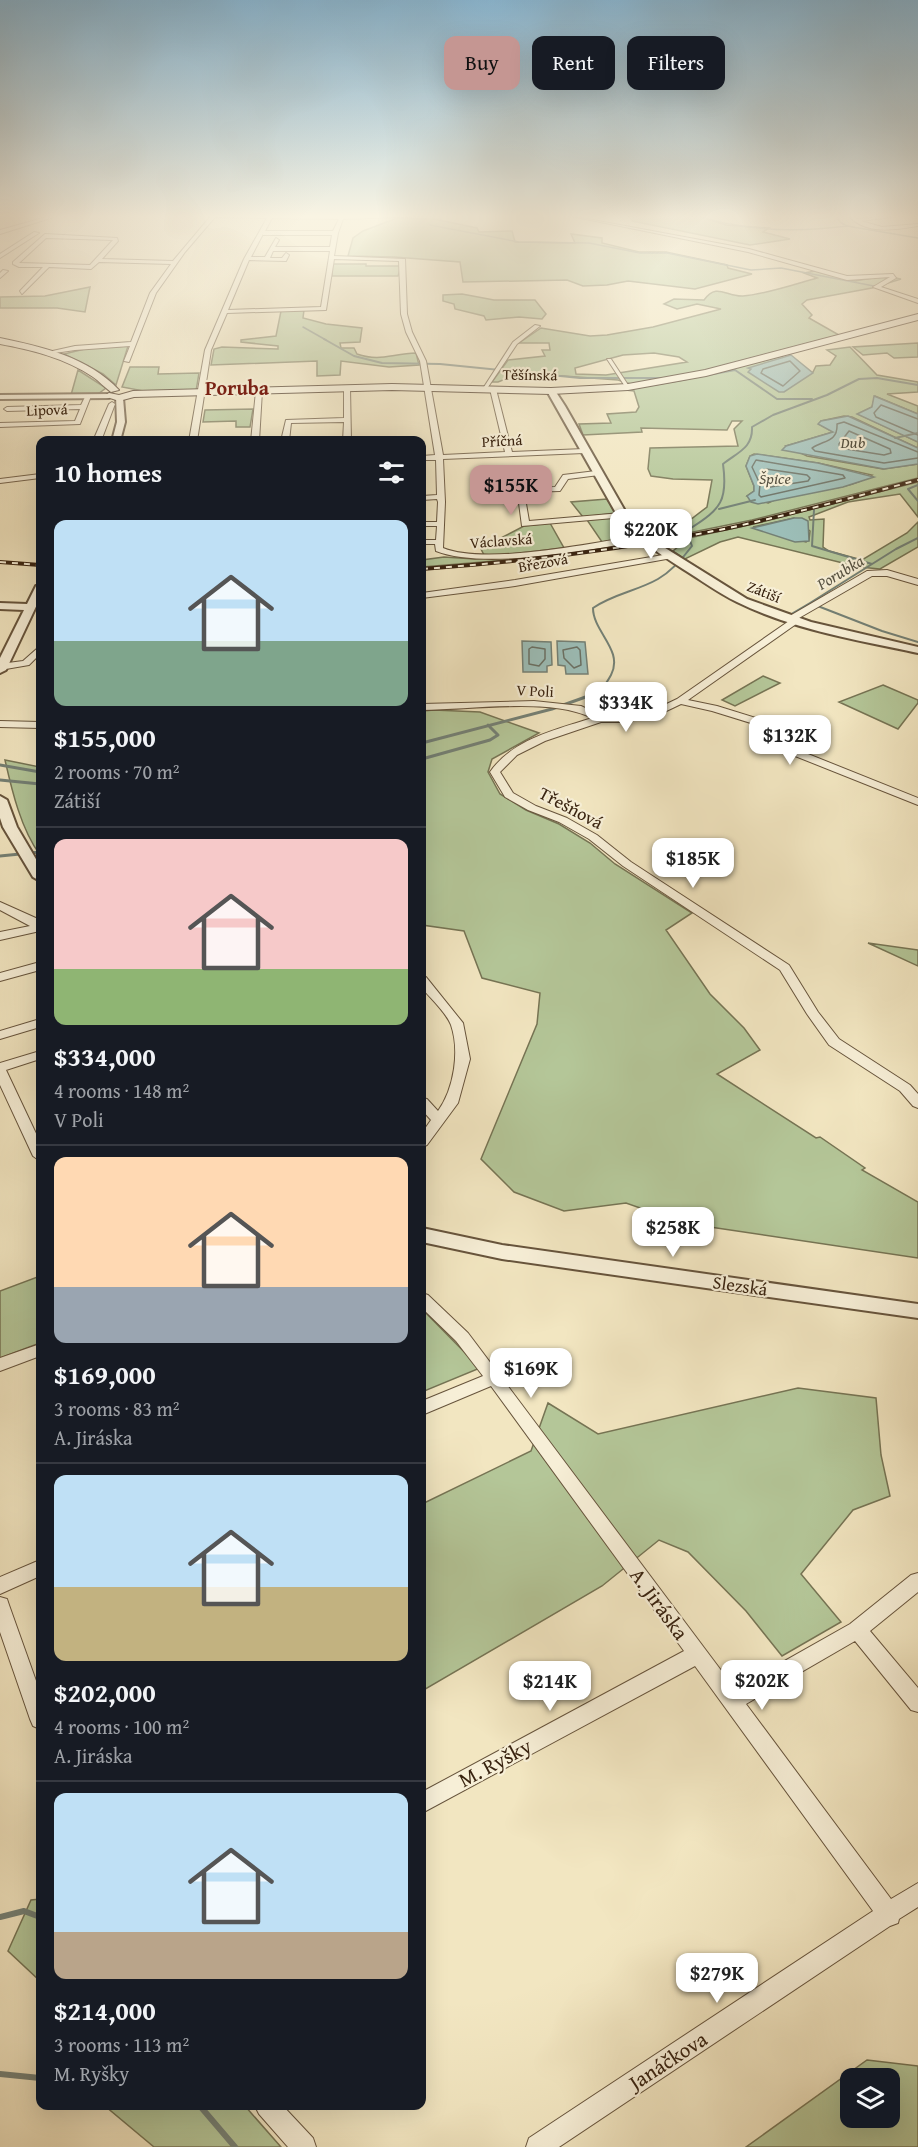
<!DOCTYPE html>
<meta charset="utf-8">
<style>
:root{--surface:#171b24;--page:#20242c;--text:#f1f3f6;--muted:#9ea1a6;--line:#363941;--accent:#c59692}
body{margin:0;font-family:"Gentium Book Plus",serif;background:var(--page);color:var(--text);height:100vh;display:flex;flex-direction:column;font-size:22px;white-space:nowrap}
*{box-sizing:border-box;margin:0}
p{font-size:20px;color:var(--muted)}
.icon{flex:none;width:33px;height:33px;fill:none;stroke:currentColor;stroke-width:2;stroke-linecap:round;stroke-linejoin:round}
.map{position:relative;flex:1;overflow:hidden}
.drawer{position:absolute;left:36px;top:436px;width:390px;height:1674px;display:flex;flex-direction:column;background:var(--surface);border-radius:12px;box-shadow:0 6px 24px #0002}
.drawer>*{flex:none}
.hud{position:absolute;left:444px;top:36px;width:384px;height:54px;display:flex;gap:12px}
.fabs{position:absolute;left:840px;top:2068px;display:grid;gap:12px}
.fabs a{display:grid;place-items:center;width:60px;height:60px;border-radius:12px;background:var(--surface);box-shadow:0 6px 24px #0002;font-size:30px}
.price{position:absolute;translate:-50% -51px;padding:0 14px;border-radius:12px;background:#fff;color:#222;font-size:20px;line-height:39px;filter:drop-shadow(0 2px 3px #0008)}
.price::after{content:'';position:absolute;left:50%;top:36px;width:18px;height:14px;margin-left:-9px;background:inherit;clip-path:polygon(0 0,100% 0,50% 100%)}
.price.selected{background:var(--accent);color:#111}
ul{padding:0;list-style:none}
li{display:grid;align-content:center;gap:12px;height:318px;padding:0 18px}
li+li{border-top:2px solid var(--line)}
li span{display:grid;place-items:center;height:186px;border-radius:12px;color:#555}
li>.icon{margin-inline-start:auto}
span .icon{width:108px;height:108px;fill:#fffc;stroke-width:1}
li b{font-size:26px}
h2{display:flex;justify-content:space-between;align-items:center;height:72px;padding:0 18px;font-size:26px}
.tag{padding:0 21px;border-radius:12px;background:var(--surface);box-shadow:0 6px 24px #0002;font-size:21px;line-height:54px}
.tag.selected{background:var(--accent);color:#111}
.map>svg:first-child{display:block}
.green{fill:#b4c698;stroke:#767454;stroke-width:1.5;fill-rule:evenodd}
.water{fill:#9cbeb8;stroke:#748075;stroke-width:1.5}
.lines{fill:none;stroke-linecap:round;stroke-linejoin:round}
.shore{stroke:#6a7064;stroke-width:1.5}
.stream-far3{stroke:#748075;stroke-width:1.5}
.stream-far2{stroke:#748075;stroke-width:2}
.stream-far1{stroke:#748075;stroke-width:3}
.stream{stroke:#748075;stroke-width:6}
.minor-casing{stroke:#67543c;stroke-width:2}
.tertiary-casing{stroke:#67543c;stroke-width:4}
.secondary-casing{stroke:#392310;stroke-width:2}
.minor{fill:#f7efd7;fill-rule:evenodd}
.tertiary{fill:#f7efd7;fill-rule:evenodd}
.secondary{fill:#f7efd7;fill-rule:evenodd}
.rail-casing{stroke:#392310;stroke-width:4}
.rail{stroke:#f7efd7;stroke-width:2;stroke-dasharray:6;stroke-linecap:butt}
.labels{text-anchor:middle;stroke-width:4.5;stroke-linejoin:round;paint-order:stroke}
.far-street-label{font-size:15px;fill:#392310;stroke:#f7efd7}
.far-water-label{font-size:16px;font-style:italic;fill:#575242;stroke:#f7efd7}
.street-label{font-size:18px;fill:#392310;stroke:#f7efd7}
.far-district-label{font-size:20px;font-weight:bold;fill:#7a1f14;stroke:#f7efd7}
.near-street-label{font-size:21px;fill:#392310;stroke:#f7efd7}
</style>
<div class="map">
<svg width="918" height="2147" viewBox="0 0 918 2147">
<rect width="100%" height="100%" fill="#f2e6c1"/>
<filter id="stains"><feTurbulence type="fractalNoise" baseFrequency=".00333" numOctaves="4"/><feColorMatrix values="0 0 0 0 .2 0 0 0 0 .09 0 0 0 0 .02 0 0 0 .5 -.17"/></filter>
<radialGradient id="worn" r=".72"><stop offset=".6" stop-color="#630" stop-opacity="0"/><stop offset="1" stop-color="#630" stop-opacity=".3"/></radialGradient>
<!-- green -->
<path class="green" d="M626,215H696L726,225L769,228L763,232L790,239L750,245L632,221L634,216Z
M397,218L434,219L477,228L479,232L512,231L515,242L575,243L571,234L602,238V243L639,252H666L727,265L728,268L752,274L695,289L628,281L607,285L583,286L567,280L463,282L460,262L394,257L348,256L353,238L363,231Z
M332,264H366V266H401L398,276H332Z
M815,271L855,281L885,276L901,279L872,288L807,300L802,304L812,315L809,318L839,335L703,371L634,385L618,380L536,374H518L498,382H492L508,360L545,356L542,350H550L549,343H519L541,328L590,336L607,335L653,327L721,309L697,304L677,309L664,304L674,299L704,300C717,282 726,297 743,296C763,295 796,284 817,278L804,273ZM654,353L679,357L687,362L606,375L576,374L575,368L623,355Z
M90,287L85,312L57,308H0V297L45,296Z
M462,294L494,300H535L546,314L542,319L519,317L486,320L484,316L455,309L454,304L443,301V295Z
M304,310L303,318L326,324L362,328L360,342L340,343L341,348H354L357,354C380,362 391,354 416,353L419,365L389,367L341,361L340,375L317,376V361L211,365L214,349L222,347L278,349V346L241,342V340L276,336L281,311Z
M918,343V357L894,358L887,353L863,355L853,347Z
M128,346L116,385L103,374L64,354L89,348Z
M850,347L877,375L918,382V392L887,394L918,406V414L875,396L872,407L858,414L918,442V448L852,417L844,416L821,421L819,424L833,432L786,446L807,456L883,469L918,464V478L752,520L654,540L632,520L661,534L686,523L707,507L712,480L673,479L651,476L648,469L650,448L738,446L734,429L742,421H732L727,430L641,428L642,432L583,435L579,424L611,423L607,414L636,412L639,407L634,391L625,390L684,380L782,356L803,378L813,372L816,366L830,365L836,356L827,350ZM754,454L818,463L872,475C840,495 800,487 768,503L747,496L754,491V486L746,466L750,456Z
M130,367H159L158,374L199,373L196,391L149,392L122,387Z
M78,370L106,388L98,394L71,395Z
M253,409L250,427H236V421L203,422L205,410Z
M918,482V517L900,494L848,502L809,517L810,520L824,519L823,547L829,551L862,560L907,533L918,522V547L880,569L859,567L738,537L720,542L685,559L673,551L689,538L758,523ZM794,518L810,531L809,540L806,542L753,527Z
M607,499L616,513L583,517L571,502Z
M619,517L638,536L602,542L587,520Z
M550,523L564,548L485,557L478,543L499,539L524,526Z
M604,546L606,548L518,559L422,567V560L444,557L475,559Z
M763,676L780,683L735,706L722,700Z
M883,685L918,700V703L898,729L839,702Z
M434,710L480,712L539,733L492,759L488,772L500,794L526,810L559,824L590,843L615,864L692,913L666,930L710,994L744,1028L760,1050L717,1074L816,1138L820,1137L865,1168L862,1170L918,1202V1258L683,1223L626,1203L564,1211L514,1192L481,1159L537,1024L540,993L482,978L464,931L422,925V711Z
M5,760L40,767V855C21,829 12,791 5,760Z
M868,943L918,950V966Z
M40,1276V1343L0,1358V1291Z
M422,1309L480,1368L422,1392Z
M798,1388L876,1398L881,1455L890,1496L853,1510L801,1574L841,1622L782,1656L746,1611L688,1552L659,1540L602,1586L422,1691V1504L531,1451L548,1403L598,1434Z
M40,1899V1981L8,1951L31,1900Z
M867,2060L918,2066V2147H746ZM850,2079H890V2118H850Z
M105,2106H245L281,2147H154Z"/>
<!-- water -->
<path class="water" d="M791,355L813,373L784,392H779L748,372L751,369L748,368Z
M874,396L918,414V442L857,414L872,407Z
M848,416L918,448V464L884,469L782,450L786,446L833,432L818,424L821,421Z
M757,454L818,463L874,477L843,487L758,504L751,502L747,496L754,491V486L746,466L750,456Z
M794,518H802L808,521L809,541L795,542L752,528Z
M522,641L551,642L552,665L547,666V672H523Z
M557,641L585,642L588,674H566L565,666L558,665Z"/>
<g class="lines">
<!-- shore -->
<path class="shore" d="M790,361L800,371L783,386L761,373L763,369Z
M918,419L881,405L874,413L876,417L918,435
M849,431L890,449L891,453L884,455L840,448L839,444Z
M918,452L844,422L837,424C838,442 824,440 812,448L815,451L884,463L918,458
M756,460L843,475L845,478L761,497L759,495L760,484L752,467Z
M766,469L807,475L810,478L808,481L770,487L763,473Z
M532,647L545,649V659L539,666L529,664V649Z
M577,647L580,650L581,665L574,668L564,658L563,650Z"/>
<!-- stream-far3 -->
<path class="stream-far3" d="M693,215C744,231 794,233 847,226
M836,215L840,222L847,226L918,238
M430,225L519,242L589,243L640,253H667L751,270L781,268L879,287
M303,327L326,340"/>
<!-- stream-far2 -->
<path class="stream-far2" d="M324,339L354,356L382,363L440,364L580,378H664
M692,378L735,370L777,399H812
M895,438L918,433
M918,485L908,489L918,501
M719,509L755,500
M814,510L812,546L872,564
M918,538L896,549L810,603L882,631L918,642
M793,613L810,603
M590,695C601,691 605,686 611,675C624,650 593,632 593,608C613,594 637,591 658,579C672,571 683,558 692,546L689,538L691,528C721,509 728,500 723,464C738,452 753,448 752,427L773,415L827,395L859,379L877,378L918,385"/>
<!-- stream-far1 -->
<path class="stream-far1" d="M422,743L552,709L594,694
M422,759L490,740L498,735L488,725
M0,765L40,772
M0,780L40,784
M0,856L40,852"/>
<!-- stream -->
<path class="stream" d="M0,1917L24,1911L40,1917
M0,2074L40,2078
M200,2106L235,2147"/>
<defs>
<path id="minor" d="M54,215H60L0,234V230Z
M195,215L340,216L341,215H345V216L453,215L343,219L338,233L334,256L405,259L407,314L412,332L426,361L443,455L505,452L490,389L493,387L496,389L512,452L584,449L588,451L584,453L443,459L445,502L443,548C487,566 595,542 644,535L648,537L647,539C596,550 483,570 436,551L435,544H422V540H436L437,526H422V522H437L438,502L437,499L422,500V496L437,495L436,460H422V456L435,455L420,361L406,332L401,314L399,261L334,259L326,310L227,313L211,350L197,441H189L205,350L244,259L267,218L215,217L185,252L156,293L129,362L124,361L130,346L75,350L48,354V352L75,346L131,342L150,293L171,264L99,262L91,269L49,267L22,294L20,291L43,267H19L13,264V262L45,234L117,238L118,241L102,259L173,261L210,217ZM272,218L339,219L333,231H265ZM263,234V235H332L330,247H275L279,240L276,238L265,257H251ZM46,238L113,240L90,265L19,263ZM273,251H330L321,307L228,310L249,260L286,261L289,255L286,253L282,258H270Z
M566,215L749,249L847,276L893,274L896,278L881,287L918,299V303L873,287L890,277L847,280L748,252Z
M848,215H853L857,219L906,215L861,221L882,227L918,224V226C894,230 865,235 848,215Z
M34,232L39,233L0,258V254Z
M3,270L8,271L0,278V273Z
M535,325L540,326L517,344L486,390H482L513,342Z
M607,359H611L630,388H626Z
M347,386L350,388L351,441H343L344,422L291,423L289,441H281L286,420L344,418V388Z
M259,389L262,391L259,441H251L256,391Z
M86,395L91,396L80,424L0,427V423L75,421L80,409L7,411L4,409L7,407L81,405Z
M112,402L115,404L101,441H93L109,404Z
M596,471H599V475L568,479L560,491L524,492L529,521L622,513H625V517L522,526L517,488L555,487L563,475Z
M40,474V478L0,483V479Z
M669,554H672V558L515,586L422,598V593L515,580Z
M887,570L918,579V585L887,576H872L799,618V622L688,700L717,706L791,729L796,736L793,745L798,750L918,798V805L790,754L783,746L786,736L783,733L712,711L681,704L658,715L624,722H601L545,741L517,755L500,772L513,793L536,806L567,818L597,835L631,862L789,965L818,1012L839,1039L910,1085L918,1094V1108L913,1106L900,1091L829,1045L807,1014L780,970L623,866L589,839L559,822L528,810L505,797L490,772C513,739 555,730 592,718C551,697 469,710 422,710V704L534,701L581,706L602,716H624L652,711L677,699L789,621L788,617L867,571Z
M40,646V654L29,665L0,670V664L23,661Z
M0,721L40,722V728L0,727Z
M0,902L38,919L40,931L0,940V932L30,926L0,910Z
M40,962V970L0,981V973Z
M422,976L426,977L463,1023L470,1059L458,1103L427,1145L422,1147V1133L431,1120L422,1110V1098L427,1099L438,1111C454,1089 460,1051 451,1025C446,1012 430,998 422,988Z
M40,1019V1027L0,1039V1031Z
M40,1051V1059L6,1070L40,1142V1161L33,1156L0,1085V1063Z
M422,1293L428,1295L468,1333L735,1689L850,1624L911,1575L918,1573V1592L870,1631L918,1688V1712L911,1710L855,1641L746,1704L891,1899L918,1883V1907L899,1919L898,1923L890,1926L559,2147H526L529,2138L873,1911L695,1666L422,1813V1792L684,1651L491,1386L422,1415V1401L483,1376L456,1341L422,1308Z
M40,1344V1356L0,1371V1358Z
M40,1560V1576L0,1594V1577Z
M0,1597L7,1599L9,1605L40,1692V1729L33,1726L30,1719L0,1632Z
M255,2106H283L313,2138L316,2147H288L259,2114Z"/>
<path id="tertiary" d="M548,389H554L565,406L625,511L638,526L662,546L747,599L811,622L918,647V653C857,640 794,630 737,602C718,593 701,580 683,569C658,553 634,537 616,513L547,391Z
M112,394L113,396L109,398L0,399V395Z
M116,396L123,398L125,422L120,441H112L117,422Z
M40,585V598L6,670L0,673V658L24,610L0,609V603L27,604L36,586Z
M0,796L7,800L17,827L40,866V881L33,877L3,827L0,818Z
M422,1228L502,1245L918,1304V1318L502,1259L422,1242Z"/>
<path id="secondary" d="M918,314V320L706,376L628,390L551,394L392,390L134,397L119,401L104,396L109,393L119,395L133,391L392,384L551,388L628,384L705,370Z
M0,338C43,347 88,357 119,390L111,392C104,387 99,381 93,377C65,358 32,350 0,344Z"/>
</defs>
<!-- minor casing -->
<use href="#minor" class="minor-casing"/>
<!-- tertiary casing -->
<use href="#tertiary" class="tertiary-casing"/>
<!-- secondary casing -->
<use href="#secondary" class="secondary-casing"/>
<!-- minor -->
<use href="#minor" class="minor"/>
<!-- tertiary -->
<use href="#tertiary" class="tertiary"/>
<!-- secondary -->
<use href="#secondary" class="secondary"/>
<defs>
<path id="rail" d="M0,562L40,565
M422,569C523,562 624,549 724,529C789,515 854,497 918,480"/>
</defs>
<!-- rail casing -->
<use href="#rail" class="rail-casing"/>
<!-- rail -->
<use href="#rail" class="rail"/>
</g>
<!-- sky -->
<linearGradient id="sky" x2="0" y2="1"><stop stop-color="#89b8d5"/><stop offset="0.42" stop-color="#f9f4e3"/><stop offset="1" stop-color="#f9f4e3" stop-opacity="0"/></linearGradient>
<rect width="918" height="515" fill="url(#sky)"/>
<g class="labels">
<!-- far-street labels -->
<g class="far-street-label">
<text transform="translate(530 375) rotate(1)" y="5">Těšínská</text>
<text transform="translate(47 410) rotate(-2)" y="5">Lipová</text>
<text transform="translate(502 441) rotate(-3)" y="5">Příčná</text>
<text transform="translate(501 541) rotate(-4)" y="5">Václavská</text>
<text transform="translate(543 563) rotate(-10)" y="5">Březová</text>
<text transform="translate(764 592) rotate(22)" y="5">Zátiší</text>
<text transform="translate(535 691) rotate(3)" y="5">V Poli</text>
</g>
<!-- far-water labels -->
<g class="far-water-label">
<text x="853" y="448">Dub</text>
<text x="775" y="484">Špice</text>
<text transform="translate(840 572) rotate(-31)" y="6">Porubka</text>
</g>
<!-- street labels -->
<g class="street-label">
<text transform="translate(571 808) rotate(28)" y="6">Třešňová</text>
<text transform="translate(740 1286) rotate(8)" y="6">Slezská</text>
</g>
<!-- far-district labels -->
<g class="far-district-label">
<text x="237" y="395">Poruba</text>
</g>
<!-- near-street labels -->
<g class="near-street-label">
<text transform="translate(659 1604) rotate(54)" y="7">A. Jiráska</text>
<text transform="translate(495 1763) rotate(-28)" y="7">M. Ryšky</text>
<text transform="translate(668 2061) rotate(-33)" y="7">Janáčkova</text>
</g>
</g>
<rect width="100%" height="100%" filter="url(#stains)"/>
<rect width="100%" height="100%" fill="url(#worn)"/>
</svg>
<div class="fabs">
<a><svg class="icon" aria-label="layers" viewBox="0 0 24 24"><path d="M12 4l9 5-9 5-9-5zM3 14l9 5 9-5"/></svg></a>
</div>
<b class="price selected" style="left:511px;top:516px">$155K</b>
<b class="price" style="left:651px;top:560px">$220K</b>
<b class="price" style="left:626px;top:733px">$334K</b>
<b class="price" style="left:790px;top:766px">$132K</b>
<b class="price" style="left:693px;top:889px">$185K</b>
<b class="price" style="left:673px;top:1258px">$258K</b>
<b class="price" style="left:531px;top:1399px">$169K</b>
<b class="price" style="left:762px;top:1711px">$202K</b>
<b class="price" style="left:550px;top:1712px">$214K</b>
<b class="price" style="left:717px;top:2004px">$279K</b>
<div class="hud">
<a class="tag selected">Buy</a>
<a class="tag">Rent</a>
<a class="tag">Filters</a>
</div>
<section class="drawer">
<h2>10 homes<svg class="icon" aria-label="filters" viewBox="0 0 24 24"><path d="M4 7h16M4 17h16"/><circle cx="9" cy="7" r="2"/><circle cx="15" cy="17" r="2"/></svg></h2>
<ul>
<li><span style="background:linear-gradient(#bfe0f5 65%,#7fa58c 0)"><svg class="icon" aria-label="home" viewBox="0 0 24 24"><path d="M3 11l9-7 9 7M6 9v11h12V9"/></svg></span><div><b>$155,000</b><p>2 rooms · 70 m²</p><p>Zátiší</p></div></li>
<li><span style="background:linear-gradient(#f6c9c9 70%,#8fb573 0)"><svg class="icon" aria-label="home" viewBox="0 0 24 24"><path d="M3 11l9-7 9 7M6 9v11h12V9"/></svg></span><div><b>$334,000</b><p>4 rooms · 148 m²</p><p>V Poli</p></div></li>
<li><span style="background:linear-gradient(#ffd9b3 70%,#9aa5b1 0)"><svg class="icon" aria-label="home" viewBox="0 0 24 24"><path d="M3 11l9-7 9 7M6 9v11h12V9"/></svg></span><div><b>$169,000</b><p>3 rooms · 83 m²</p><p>A. Jiráska</p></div></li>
<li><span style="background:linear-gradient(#bfe0f5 60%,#c2b280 0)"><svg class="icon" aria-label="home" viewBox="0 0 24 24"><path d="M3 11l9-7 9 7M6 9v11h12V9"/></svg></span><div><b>$202,000</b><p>4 rooms · 100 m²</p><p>A. Jiráska</p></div></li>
<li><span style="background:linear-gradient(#bfe0f5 75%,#b9a48a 0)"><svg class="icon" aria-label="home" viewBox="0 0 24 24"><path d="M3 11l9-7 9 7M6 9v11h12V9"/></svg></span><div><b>$214,000</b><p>3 rooms · 113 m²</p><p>M. Ryšky</p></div></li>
</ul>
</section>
</div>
